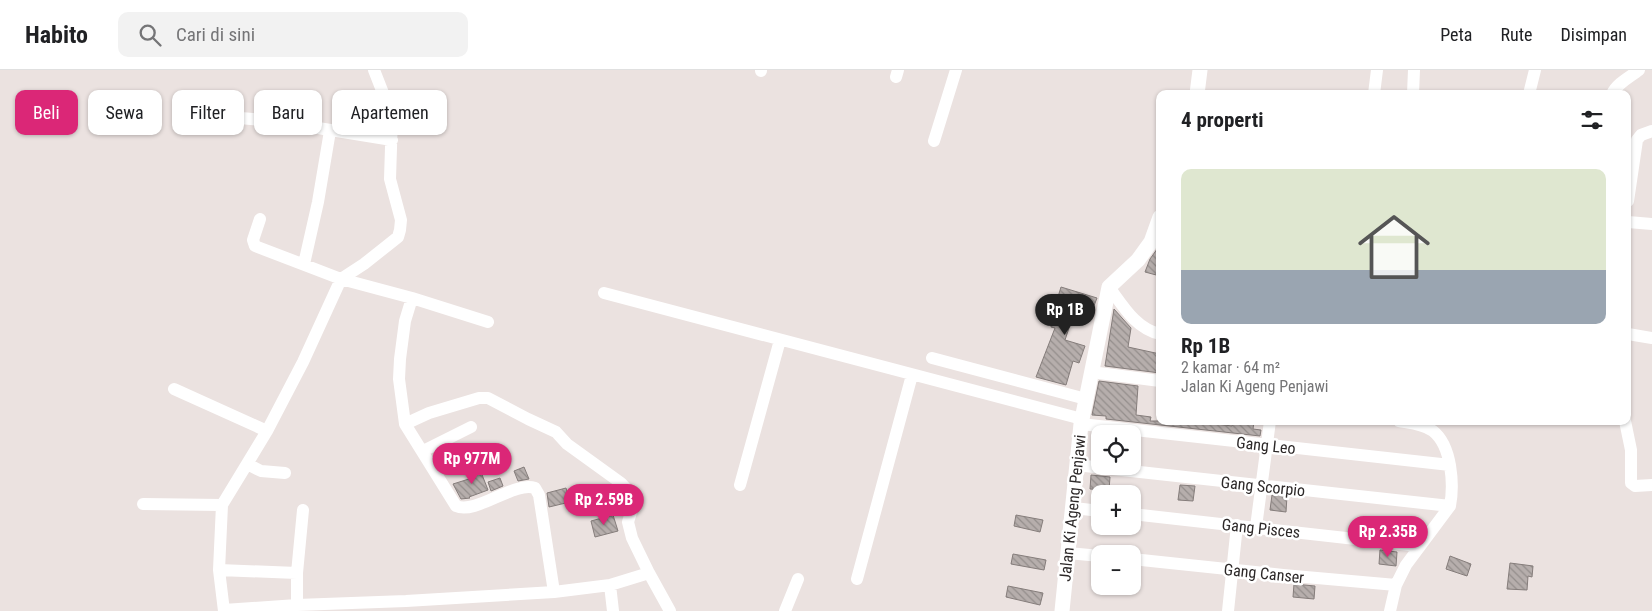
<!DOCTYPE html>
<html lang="id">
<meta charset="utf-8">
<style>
:root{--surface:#fff;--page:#f2f2f2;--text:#202124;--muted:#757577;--line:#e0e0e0;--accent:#db2777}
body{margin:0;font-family:"Roboto Condensed",sans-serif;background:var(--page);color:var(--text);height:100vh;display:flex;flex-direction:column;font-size:19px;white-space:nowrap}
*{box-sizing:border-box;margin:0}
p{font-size:16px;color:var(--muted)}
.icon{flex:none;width:28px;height:28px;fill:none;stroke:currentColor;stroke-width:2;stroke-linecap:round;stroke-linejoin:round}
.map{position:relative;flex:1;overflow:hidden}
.drawer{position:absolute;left:1156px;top:20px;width:475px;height:335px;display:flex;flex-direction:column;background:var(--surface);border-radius:10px;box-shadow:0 1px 4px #0004}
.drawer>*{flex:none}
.hud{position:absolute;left:15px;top:20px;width:475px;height:45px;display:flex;gap:10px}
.fabs{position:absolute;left:1091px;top:355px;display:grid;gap:10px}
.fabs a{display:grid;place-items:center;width:50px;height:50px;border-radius:10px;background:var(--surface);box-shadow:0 1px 4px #0004;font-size:25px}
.price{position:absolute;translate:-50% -42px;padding:0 11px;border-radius:18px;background:var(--accent);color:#fff;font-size:16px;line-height:32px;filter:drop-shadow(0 1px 2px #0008)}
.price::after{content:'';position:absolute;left:50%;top:30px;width:15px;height:11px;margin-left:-8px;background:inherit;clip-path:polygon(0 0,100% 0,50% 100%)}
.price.current{background:#222;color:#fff}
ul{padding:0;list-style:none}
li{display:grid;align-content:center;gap:10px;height:265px;padding:0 25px}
li span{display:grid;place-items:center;height:155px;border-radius:10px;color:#555}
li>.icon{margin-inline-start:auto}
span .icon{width:90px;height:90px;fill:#fffc;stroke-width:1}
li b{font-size:21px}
h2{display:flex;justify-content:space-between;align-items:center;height:60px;padding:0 25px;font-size:21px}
.chip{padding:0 18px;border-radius:10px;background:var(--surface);box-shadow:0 1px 4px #0004;font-size:18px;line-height:45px}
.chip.current{background:var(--accent);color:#fff}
header{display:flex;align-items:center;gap:30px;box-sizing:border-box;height:70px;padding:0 25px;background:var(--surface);border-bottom:1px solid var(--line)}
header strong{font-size:24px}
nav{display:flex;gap:28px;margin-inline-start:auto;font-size:18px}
.search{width:350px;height:45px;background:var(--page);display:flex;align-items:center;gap:12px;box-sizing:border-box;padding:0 18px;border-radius:10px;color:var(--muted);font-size:19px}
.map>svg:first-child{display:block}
.building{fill:url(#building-back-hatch);stroke:#857d7b}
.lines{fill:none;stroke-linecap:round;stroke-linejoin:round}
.minor{stroke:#fff;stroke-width:12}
.major{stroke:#fff;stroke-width:15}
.labels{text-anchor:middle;stroke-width:5;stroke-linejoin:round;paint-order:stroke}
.street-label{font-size:16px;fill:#2c2828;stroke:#fff}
</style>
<header>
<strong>Habito</strong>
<div class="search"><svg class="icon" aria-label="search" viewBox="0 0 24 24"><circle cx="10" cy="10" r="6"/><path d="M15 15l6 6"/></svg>Cari di sini</div>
<nav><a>Peta</a><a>Rute</a><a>Disimpan</a></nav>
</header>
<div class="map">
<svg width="1652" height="541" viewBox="0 0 1652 541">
<defs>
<pattern id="building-back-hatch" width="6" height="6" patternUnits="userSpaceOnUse" patternTransform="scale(1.25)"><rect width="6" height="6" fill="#b6aeac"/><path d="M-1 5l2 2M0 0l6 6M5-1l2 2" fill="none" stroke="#948e8c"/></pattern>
</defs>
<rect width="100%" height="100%" fill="#ebe2e0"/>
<!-- building -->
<path class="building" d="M1160,175V206L1145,202L1150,189Z
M1061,217L1097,228L1088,251L1073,246L1065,270L1085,276L1079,293L1073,291L1066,315L1036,307L1055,258L1051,257V250Z
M1114,239L1131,258L1128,277L1160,284V303L1105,296Z
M1099,311L1138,316L1136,345L1151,347L1150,351H1191L1232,356L1233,351H1254L1253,359L1261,360L1260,366L1106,349V346L1092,345Z
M479,397L488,420L469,427L470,428L461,429L453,414L472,408L469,400Z
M524,397L529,409L518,411L514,401Z
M1091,405L1110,407L1109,420L1090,419Z
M500,408L503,416L491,421L488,412Z
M1180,415L1195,416L1193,431L1178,430Z
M566,418L570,432L549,437L547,423Z
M617,421L621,435L609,439L605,425Z
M1272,425L1287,426L1286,442L1270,440Z
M613,445L618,461L595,467L591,451Z
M1016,445L1043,450L1040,462L1014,456Z
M1401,457L1419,459L1418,465L1416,468L1400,466Z
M1380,480L1397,482L1396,496L1379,494Z
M1013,484L1046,490L1044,500L1011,494Z
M1450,486L1471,494L1467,506L1446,499Z
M1510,493L1533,496L1532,507L1528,506L1527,520L1507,519Z
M1294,514L1315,516L1314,529L1293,527Z
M1008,516L1043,523L1040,535L1006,527Z"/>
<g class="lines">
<!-- minor -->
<path class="minor" d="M761,1V0
M896,7L898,0
M1374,24L1377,0
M1413,24L1414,0
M1529,24L1535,0
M1612,24C1617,13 1630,7 1639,0
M205,45L275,51L392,70
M934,71L956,0
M1628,131L1637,70L1641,65L1652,61
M260,149L253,170L255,176L341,209L412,228L488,252
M1628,152L1652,154
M304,194L318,132L330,61
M1109,217C1123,236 1136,259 1160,264
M604,223L1082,349
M412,228L405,251L400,289L399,309L405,354L456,436C476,445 514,411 535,418L539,425L554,522
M1628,264L1652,268
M932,288L1086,329
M1091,302L1160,311
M174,319L267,361
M1625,351L1631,380V413L1635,416L1652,415
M405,354L429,343L479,328H488L528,349L556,362L567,374L621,413L631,424L634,433L628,452L632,468L649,503L670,541
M1081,354L1450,395
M423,381L471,357
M247,394L261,401L285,403
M1076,395L1450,436
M740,415L780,270
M143,434L222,435
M1074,438L1100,441
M1132,444L1418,476
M1256,457L1270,351
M1068,483L1100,486
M1132,489L1283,505L1396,515
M219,500L297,503
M857,509L912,305
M610,515L613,541
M297,535V503L303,440
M224,540L297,535L406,531L554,522L610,515L649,503
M224,541L219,500L222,435L267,361L303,292L341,209L364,194L388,175L398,167L400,160L401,150L390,109L392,46L374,0
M785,541L798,509
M1228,541L1237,455
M1390,541L1396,515L1406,495L1450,436C1454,415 1452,376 1433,361C1424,354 1410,353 1399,351"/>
<!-- major -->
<path class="major" d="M1197,24L1200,0
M1062,541L1081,354L1109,217L1138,190L1151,172L1160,147"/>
</g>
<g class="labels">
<!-- street labels -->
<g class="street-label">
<text transform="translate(1266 375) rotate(6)" y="6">Gang Leo</text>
<text transform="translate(1263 416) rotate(6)" y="6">Gang Scorpio</text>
<text transform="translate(1072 438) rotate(-84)" y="6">Jalan Ki Ageng Penjawi</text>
<text transform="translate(1261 458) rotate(6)" y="6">Gang Pisces</text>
<text transform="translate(1264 503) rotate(6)" y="6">Gang Canser</text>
</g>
</g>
</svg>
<div class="fabs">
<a><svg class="icon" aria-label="locate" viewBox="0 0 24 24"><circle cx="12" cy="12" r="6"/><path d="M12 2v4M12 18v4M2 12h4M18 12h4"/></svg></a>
<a>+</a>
<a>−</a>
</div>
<b class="price current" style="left:1065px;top:266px">Rp 1B</b>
<b class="price" style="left:472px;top:415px">Rp 977M</b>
<b class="price" style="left:604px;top:456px">Rp 2.59B</b>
<b class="price" style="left:1388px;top:488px">Rp 2.35B</b>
<div class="hud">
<a class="chip current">Beli</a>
<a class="chip">Sewa</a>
<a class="chip">Filter</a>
<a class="chip">Baru</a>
<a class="chip">Apartemen</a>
</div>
<section class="drawer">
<h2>4 properti<svg class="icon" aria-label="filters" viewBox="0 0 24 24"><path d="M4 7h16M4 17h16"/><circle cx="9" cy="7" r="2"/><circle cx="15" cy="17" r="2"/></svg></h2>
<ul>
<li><span style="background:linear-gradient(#dfe7d0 65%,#9aa5b1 0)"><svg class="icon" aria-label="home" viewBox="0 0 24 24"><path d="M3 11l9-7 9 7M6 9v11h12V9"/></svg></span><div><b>Rp 1B</b><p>2 kamar · 64 m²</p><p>Jalan Ki Ageng Penjawi</p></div></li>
</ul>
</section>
</div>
